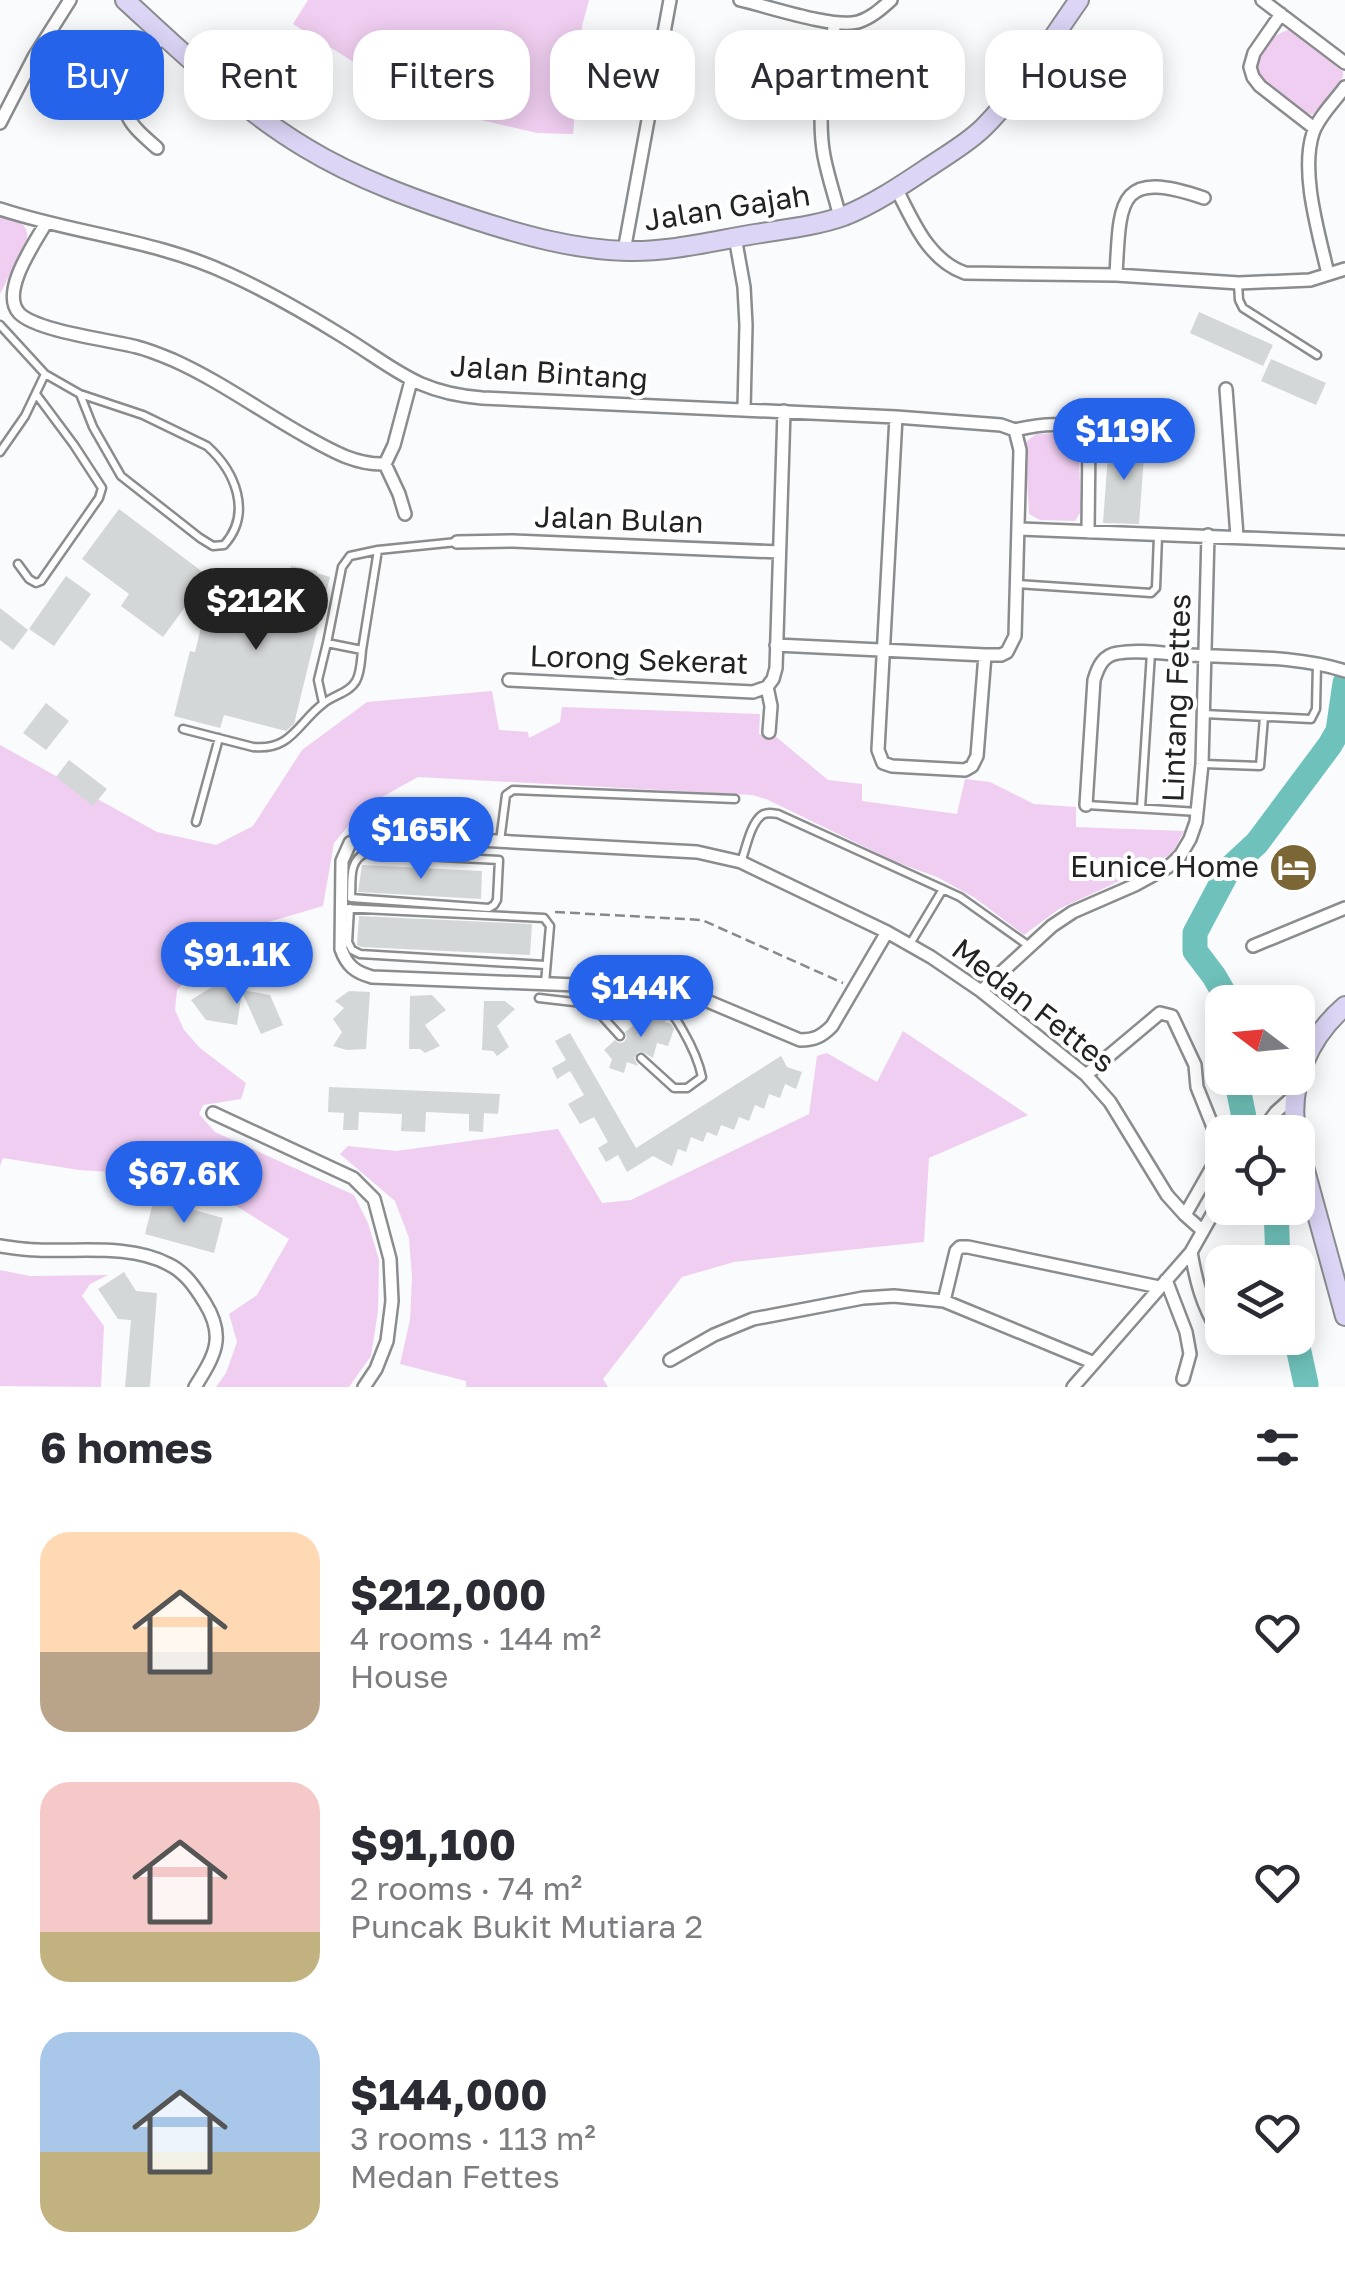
<!DOCTYPE html>
<meta charset="utf-8">
<style>
:root{--surface:#fff;--page:#f7f7f7;--text:#2b2b33;--muted:#7c7c81;--accent:#2563eb}
body{margin:0;font-family:"Golos Text",sans-serif;background:var(--page);color:var(--text);height:100vh;display:flex;flex-direction:column;font-size:38px;white-space:nowrap}
*{box-sizing:border-box;margin:0}
p{font-size:32px;color:var(--muted)}
.icon{flex:none;width:55px;height:55px;fill:none;stroke:currentColor;stroke-width:2;stroke-linecap:round;stroke-linejoin:round}
.map{position:relative;height:1387px;overflow:hidden}
.details{display:flex;flex-direction:column;background:var(--surface);flex:1}
.details>*{flex:none}
.guide{position:absolute;left:30px;top:30px;width:1285px;height:90px;display:flex;gap:20px}
.needle{width:65px;rotate:286deg}
.controls{position:absolute;left:1205px;top:985px;display:grid;gap:20px}
.controls a{display:grid;place-items:center;width:110px;height:110px;border-radius:20px;background:var(--surface);box-shadow:0 5px 25px #0003;font-size:50px}
.price{position:absolute;translate:-50% -85px;padding:0 22px;border-radius:35px;background:var(--accent);color:#fff;font-size:32px;line-height:65px;filter:drop-shadow(0 2px 5px #0008)}
.price::after{content:'';position:absolute;left:50%;top:60px;width:30px;height:22px;margin-left:-15px;background:inherit;clip-path:polygon(0 0,100% 0,50% 100%)}
.price.current{background:#222;color:#fff}
ul{padding:0;list-style:none}
li{display:flex;align-items:center;gap:30px;height:250px;padding:0 40px}
li span{display:grid;place-items:center;flex:none;width:280px;height:200px;border-radius:30px;color:#555}
li>.icon{margin-inline-start:auto}
span .icon{width:120px;height:120px;fill:#fffc;stroke-width:1}
li b{font-size:42px}
h2{display:flex;justify-content:space-between;align-items:center;height:120px;padding:0 40px;font-size:42px}
.chip{padding:0 35px;border-radius:30px;background:var(--surface);box-shadow:0 5px 25px #0003;font-size:35px;line-height:90px}
.chip.current{background:var(--accent);color:#fff}
.map>svg:first-child{display:block}
.green{fill:#f0cef1}
.lines{fill:none;stroke-linecap:round;stroke-linejoin:round}
.river{stroke:#6fc2bb;stroke-width:25}
.building{fill:#d4d7d8}
.lane-casing{stroke:#8a8c8e;stroke-width:11}
.street-casing{stroke:#8a8c8e;stroke-width:16}
.secondary-casing{stroke:#8a8c8e;stroke-width:22}
.path{stroke:#87898a;stroke-width:2.5;stroke-dasharray:10 5;stroke-linecap:butt}
.lane{stroke:#fff;stroke-width:6}
.street{stroke:#fff;stroke-width:11}
.secondary{stroke:#dcd5f6;stroke-width:18}
.labels{text-anchor:middle;stroke-width:8;stroke-linejoin:round;paint-order:stroke}
.street-label{font-size:30px;fill:#222324;stroke:#fff}
.poi-label{font-size:30px;fill:#222324;stroke:#fff;text-anchor:end}
</style>
<div class="map">
<svg width="1345" height="1387" viewBox="0 0 1345 1387">
<rect width="100%" height="100%" fill="#f9fbfd"/>
<!-- green -->
<path class="green" d="M308,0H589L582,26L573,134L537,133L472,118L373,74L293,24Z
M1288,30L1295,32L1343,72V77L1313,115L1304,112L1262,80C1250,60 1268,36 1288,30Z
M0,216C15,220 30,222 27,241L0,294Z
M1036,434C1049,434 1069,430 1078,440L1081,506L1080,513L1075,521L1040,520L1029,514L1025,446L1027,441Z
M492,691L499,730L528,732L529,738L560,722L562,707L760,714L759,734L775,736L828,780L862,784V801L957,814L965,779L990,782L1034,804L1076,807V827L1184,831L1173,852L1150,867L1059,909L1024,935L975,898L937,877L896,862L766,799L752,795L418,777L364,807L334,843L323,906L231,933L177,990L175,1010L184,1030L200,1048L246,1083L241,1099L203,1105L199,1114L215,1132L354,1195L368,1223L379,1260L378,1311L371,1356L349,1387H216L226,1373L237,1342L229,1314L257,1295L289,1239L238,1207L160,1175L79,1170L3,1158L0,1166V745L157,832L216,845L253,826L302,750L367,702Z
M903,1031L1028,1115L929,1158L924,1242L734,1262L682,1277L603,1379L608,1387H466V1381L400,1364L410,1320L412,1277L409,1238L395,1201L340,1154L348,1146L396,1151L558,1129L602,1203L631,1200L809,1114L817,1056L827,1053L877,1082Z
M0,1270L30,1276L108,1275L90,1284L82,1296L104,1326L101,1387L0,1386Z"/>
<g class="lines">
<!-- river -->
<path class="river" d="M1229,1002L1214,976L1195,951V933L1229,869L1257,843L1330,745L1338,731L1345,683
M1236,1078L1247,1132
M1276,1208L1278,1262
M1296,1338L1306,1384"/>
</g>
<!-- building -->
<path class="building" d="M1199,312L1273,345L1263,366L1190,333Z
M1271,359L1326,383L1316,405L1261,381Z
M1109,441L1145,444L1139,524L1103,523Z
M119,509L208,576L163,637L121,606L129,594L82,559Z
M291,566L317,571V573L330,577L294,724L286,731L224,715L220,728L174,716L190,651L195,652L202,623L220,627L232,578L250,582L252,573L288,582Z
M66,576L91,594L54,646L29,629Z
M0,608L28,630L13,650L0,640Z
M46,703L69,721L46,750L23,733Z
M69,760L107,789L93,806L56,777Z
M362,865L482,871L481,899L358,892Z
M359,916L532,924L530,955L361,947L357,945Z
M215,985L270,995L283,1025L261,1034L242,992L237,1025L206,1020L191,1000Z
M349,991L370,992L366,1049L347,1050L333,1046L342,1032L333,1019L344,1008L335,1001Z
M432,995L446,1010L425,1025L440,1046L425,1053L420,1049H409L410,996Z
M484,1001H505L515,1009L497,1026L509,1047L497,1056L493,1051L482,1050Z
M658,1006L668,1019L664,1022L671,1024L674,1029L668,1046L657,1043L653,1058L643,1052H638L634,1058L638,1066L627,1062L624,1073L609,1068L612,1059L604,1050L615,1040L619,1043L624,1042L627,1037L625,1032Z
M570,1033L636,1148L781,1056L787,1067L802,1072L796,1089L785,1084L780,1098L769,1094L764,1109L755,1105L749,1121L739,1117L734,1130L721,1125L717,1136L707,1132L703,1142L691,1137L686,1152L678,1149L672,1166L653,1156L627,1172L618,1155L606,1162L598,1148L608,1142L594,1117L580,1124L568,1104L584,1095L570,1071L557,1079L552,1068L566,1060L555,1041Z
M329,1087L500,1094L498,1114L484,1113L483,1132L469,1131V1114L426,1112L425,1132L401,1131L402,1114L359,1112L358,1130H343L344,1113L328,1112Z
M154,1199L223,1218L214,1253L145,1234Z
M124,1272L136,1291L157,1293L150,1387H125L131,1320L118,1319L98,1289Z"/>
<g class="lines">
<defs>
<path id="lane" d="M1238,284L1239,300L1243,308L1317,355
M0,325L45,374L80,394L143,415L207,446C235,471 253,513 224,545L213,546L200,538L121,476L93,427L80,394
M0,452L25,416L45,374
M378,550L362,650L327,643L342,567L350,556L378,550L457,542
M18,564L29,579L36,583L41,581L99,498L102,488L74,445L36,394
M1017,584L1151,593L1156,588L1158,536
M323,703L318,680L327,643
M1204,714L1311,719L1316,709L1317,663
M183,729L253,747C292,751 298,722 324,703C334,695 349,693 356,681C361,672 361,660 362,650
M1204,764L1260,766L1264,717
M1087,805L1198,812
M1141,808L1151,653
M196,822L219,738
M500,841L506,795L513,790L735,799
M366,853L499,860L497,900L494,905L489,908L351,898C352,881 348,860 366,853Z
M741,862C746,849 750,824 762,815C767,812 772,813 778,814L960,897L1029,946
M342,908L544,918L550,926L545,983
M350,908L348,942L352,950L360,954L545,965
M910,944L943,889
M539,998L591,1004L620,1036
M641,1058L674,1088H687L702,1077C696,1048 673,1011 653,989"/>
<path id="street" d="M740,0C767,6 834,29 858,22C871,18 881,9 891,0
M1262,0L1345,63
M1281,14L1254,53L1250,67L1253,77L1260,86L1314,128
M835,23C826,66 816,112 824,156C828,177 835,197 840,217
M0,123L34,57L70,0
M157,148C146,138 131,127 126,112C118,89 150,53 163,35
M896,188C913,221 928,260 965,273L1116,275L1239,283L1310,280L1345,269
M0,209C76,234 157,240 229,274C269,292 307,314 344,337C396,369 417,393 482,398L896,417L1001,425L1015,430
M46,223C34,244 0,292 19,313C36,331 110,340 137,347C149,350 161,355 173,360C220,381 262,412 307,437C332,451 356,465 385,464
M735,237L744,287L746,325L744,409
M624,251L670,0
M1328,274C1319,234 1300,173 1313,133C1319,116 1335,101 1345,87
M1116,275C1120,201 1117,168 1204,198
M1226,389L1237,536
M896,417L878,750L883,763L892,766L965,770L972,766L977,756L985,655
M1079,429L1098,421L1145,423
M1015,430C1036,425 1077,417 1089,440L1088,532
M405,514L399,494L385,464L394,445L411,381
M1020,529L1345,542
M457,542L513,541L779,552
M776,645L985,655H1001L1007,652L1015,636L1020,450L1015,430
M509,680L753,692L767,687
M769,732L771,706L767,687L773,679L776,668L784,411
M1086,805L1094,680C1098,667 1103,655 1118,653C1140,649 1167,654 1189,655C1240,658 1296,655 1345,671
M887,932L832,1026C822,1036 815,1040 800,1040L693,995L652,988L372,977C355,972 347,966 341,949L342,861L350,843L368,834L697,852L741,862L887,932L931,957L981,991L1086,1075L1110,1102L1167,1195L1185,1215L1203,1231
M1253,946L1345,908
M981,991L1052,926L1073,912L1135,885L1168,867L1180,856L1190,839L1196,822L1202,764L1208,535
M1086,1075L1160,1013L1172,1016L1195,1065L1197,1087L1215,1132L1214,1164L1185,1215
M213,1113L353,1178L374,1199L390,1259L392,1301L387,1341L376,1369L364,1387
M1261,1132L1276,1112L1295,1095
M0,1246C13,1248 26,1250 38,1250C80,1252 130,1244 168,1264C185,1272 195,1287 205,1303C226,1337 215,1355 195,1387
M1191,1252C1196,1281 1202,1305 1218,1331
M1166,1280L1186,1332L1190,1354L1183,1379
M944,1301L956,1251L960,1247H968L1159,1287
M670,1360L714,1335L753,1319L863,1298L894,1296L944,1301L1092,1362
M1073,1387L1191,1252L1222,1197"/>
<path id="secondary" d="M125,0C182,52 239,108 306,148C357,179 416,200 473,219C522,235 575,250 628,251C670,252 713,241 755,234C785,229 816,226 844,216C874,204 902,185 929,167C948,154 968,143 984,127C1019,92 1050,41 1079,0
M1296,1132C1288,1084 1309,1037 1345,1006
M1298,1145L1345,1316"/>
</defs>
<!-- lane casing -->
<use href="#lane" class="lane-casing"/>
<!-- street casing -->
<use href="#street" class="street-casing"/>
<!-- secondary casing -->
<use href="#secondary" class="secondary-casing"/>
<!-- path -->
<path class="path" d="M555,912L702,920L843,983"/>
<!-- lane -->
<use href="#lane" class="lane"/>
<!-- street -->
<use href="#street" class="street"/>
<!-- secondary -->
<use href="#secondary" class="secondary"/>
</g>
<!-- icons -->
<defs>
<symbol id="hotel-disc" viewBox="-11 -11 22 22"><circle r="9.5" fill="#7b6635" stroke="#fff"/><path d="M-6-4.5h1.5V1H6V5H4.5V3h-9V5H-6ZM-4 0a1.8 1.8 0 1 1 3.6 0ZM.5 0V-2.5h3Q6-2.5 6 0Z" fill="#fff"/></symbol>
</defs>
<g fill-rule="evenodd">
<use href="#hotel-disc" x="1266" y="840" width="55" height="55"/>
</g>
<g class="labels">
<!-- street labels -->
<g class="street-label">
<text transform="translate(727 208) rotate(-9)" y="10">Jalan Gajah</text>
<text transform="translate(549 373) rotate(4)" y="10">Jalan Bintang</text>
<text transform="translate(619 520) rotate(2)" y="10">Jalan Bulan</text>
<text transform="translate(639 660) rotate(2)" y="10">Lorong Sekerat</text>
<text transform="translate(1177 698) rotate(-88)" y="10">Lintang Fettes</text>
<text transform="translate(1033 1006) rotate(38)" y="10">Medan Fettes</text>
</g>
<!-- poi labels -->
<g class="poi-label">
<text x="1259" y="877">Eunice Home</text>
</g>
</g>
</svg>
<div class="controls">
<a><svg class="needle" viewBox="-14 -14 28 28"><path d="M0-13l5 13h-10z" fill="#e53935"/><path d="M0 13l5-13h-10z" fill="#7c7c81"/></svg></a>
<a><svg class="icon" aria-label="locate" viewBox="0 0 24 24"><circle cx="12" cy="12" r="6"/><path d="M12 2v4M12 18v4M2 12h4M18 12h4"/></svg></a>
<a><svg class="icon" aria-label="layers" viewBox="0 0 24 24"><path d="M12 4l9 5-9 5-9-5zM3 14l9 5 9-5"/></svg></a>
</div>
<b class="price" style="left:1124px;top:483px">$119K</b>
<b class="price current" style="left:256px;top:653px">$212K</b>
<b class="price" style="left:421px;top:882px">$165K</b>
<b class="price" style="left:237px;top:1007px">$91.1K</b>
<b class="price" style="left:641px;top:1040px">$144K</b>
<b class="price" style="left:184px;top:1226px">$67.6K</b>
<div class="guide">
<a class="chip current">Buy</a>
<a class="chip">Rent</a>
<a class="chip">Filters</a>
<a class="chip">New</a>
<a class="chip">Apartment</a>
<a class="chip">House</a>
</div>
</div>
<section class="details">
<h2>6 homes<svg class="icon" aria-label="filters" viewBox="0 0 24 24"><path d="M4 7h16M4 17h16"/><circle cx="9" cy="7" r="2"/><circle cx="15" cy="17" r="2"/></svg></h2>
<ul>
<li><span style="background:linear-gradient(#ffd9b3 60%,#b9a48a 0)"><svg class="icon" aria-label="home" viewBox="0 0 24 24"><path d="M3 11l9-7 9 7M6 9v11h12V9"/></svg></span><div><b>$212,000</b><p>4 rooms · 144 m²</p><p>House</p></div><svg class="icon" aria-label="heart" viewBox="0 0 24 24"><path d="M12 20l-8-8c-3-5 5-10 8-4 3-6 11-1 8 4z"/></svg></li>
<li><span style="background:linear-gradient(#f6c9c9 75%,#c2b280 0)"><svg class="icon" aria-label="home" viewBox="0 0 24 24"><path d="M3 11l9-7 9 7M6 9v11h12V9"/></svg></span><div><b>$91,100</b><p>2 rooms · 74 m²</p><p>Puncak Bukit Mutiara 2</p></div><svg class="icon" aria-label="heart" viewBox="0 0 24 24"><path d="M12 20l-8-8c-3-5 5-10 8-4 3-6 11-1 8 4z"/></svg></li>
<li><span style="background:linear-gradient(#a9c7e8 60%,#c2b280 0)"><svg class="icon" aria-label="home" viewBox="0 0 24 24"><path d="M3 11l9-7 9 7M6 9v11h12V9"/></svg></span><div><b>$144,000</b><p>3 rooms · 113 m²</p><p>Medan Fettes</p></div><svg class="icon" aria-label="heart" viewBox="0 0 24 24"><path d="M12 20l-8-8c-3-5 5-10 8-4 3-6 11-1 8 4z"/></svg></li>
</ul>
</section>
